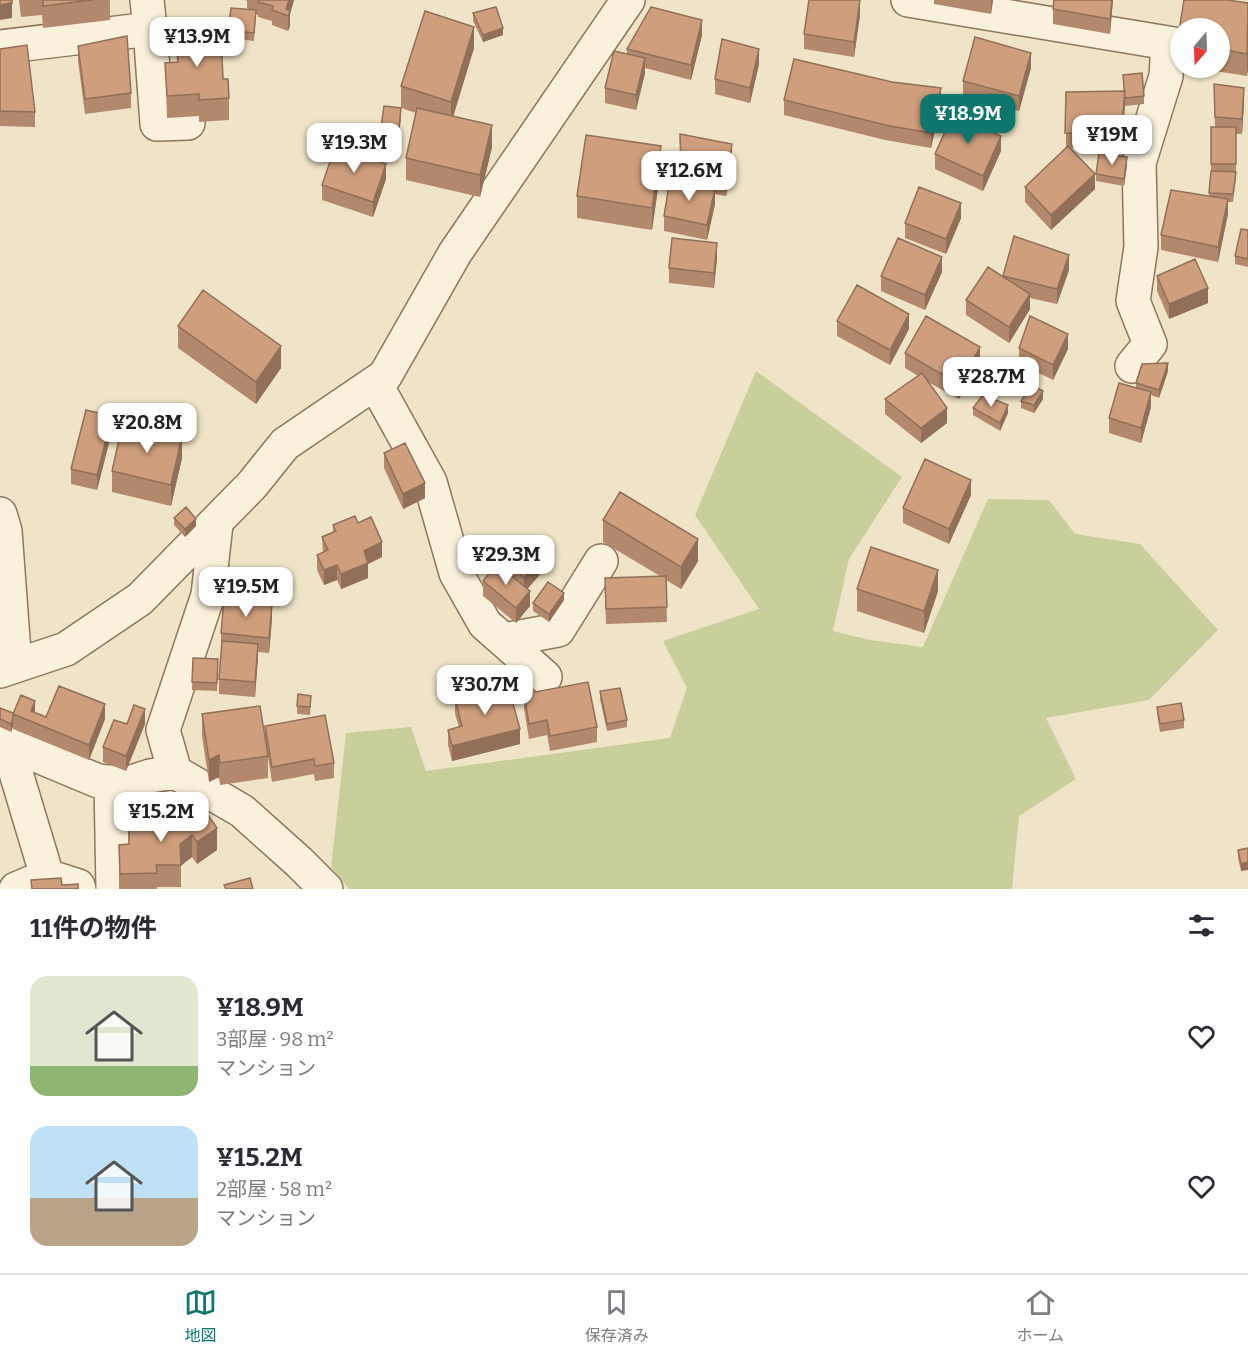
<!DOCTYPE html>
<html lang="ja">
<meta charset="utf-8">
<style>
:root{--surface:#fff;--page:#f7f7f7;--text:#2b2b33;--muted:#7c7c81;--line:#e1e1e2;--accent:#0f766e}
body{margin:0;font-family:Bitter,"Noto Sans JP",serif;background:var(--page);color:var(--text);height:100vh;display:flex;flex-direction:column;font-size:22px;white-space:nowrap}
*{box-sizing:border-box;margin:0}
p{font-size:20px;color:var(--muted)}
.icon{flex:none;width:33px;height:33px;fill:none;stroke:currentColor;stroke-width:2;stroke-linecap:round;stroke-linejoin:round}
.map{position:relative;height:889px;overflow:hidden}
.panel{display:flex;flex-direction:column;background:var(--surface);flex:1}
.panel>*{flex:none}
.needle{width:39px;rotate:199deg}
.tools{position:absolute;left:1170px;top:18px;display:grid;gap:12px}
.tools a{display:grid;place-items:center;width:60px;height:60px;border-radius:50%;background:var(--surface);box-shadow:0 2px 4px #0004;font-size:30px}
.price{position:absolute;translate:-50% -51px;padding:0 14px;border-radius:12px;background:#fff;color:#222;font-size:20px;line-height:39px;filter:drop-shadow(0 2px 3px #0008)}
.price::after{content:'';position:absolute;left:50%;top:36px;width:18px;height:14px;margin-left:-9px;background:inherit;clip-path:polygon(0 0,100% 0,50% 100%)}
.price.on{background:var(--accent);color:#fff}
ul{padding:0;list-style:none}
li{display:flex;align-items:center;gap:18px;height:150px;padding:0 30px}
li span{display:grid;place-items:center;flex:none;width:168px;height:120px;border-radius:18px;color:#555}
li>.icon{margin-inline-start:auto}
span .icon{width:72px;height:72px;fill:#fffc;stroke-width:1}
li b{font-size:26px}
h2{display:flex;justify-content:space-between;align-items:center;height:72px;padding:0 30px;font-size:26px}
.tabs{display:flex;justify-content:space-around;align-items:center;height:84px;border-top:2px solid var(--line);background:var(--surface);font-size:16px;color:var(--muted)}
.tabs a{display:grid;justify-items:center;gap:3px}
.tabs .on{color:var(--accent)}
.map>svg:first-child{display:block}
.green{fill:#c9cf9b}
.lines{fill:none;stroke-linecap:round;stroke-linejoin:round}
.minor-casing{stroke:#8d765c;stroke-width:36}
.minor{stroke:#faf1dc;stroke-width:33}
.wall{fill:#b2896c}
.shaded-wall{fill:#916f58}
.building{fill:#cf9f7d;stroke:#916f58;stroke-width:1.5}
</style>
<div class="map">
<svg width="1248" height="889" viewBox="0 0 1248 889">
<rect width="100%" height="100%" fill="#f0e4c8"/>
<!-- green -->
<path class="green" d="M756,371L902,477L849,559L833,631L870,640L923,647L988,499L1049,500L1075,534L1140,544L1218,630L1149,700L1046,718L1076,779L1019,816L1012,889H349L331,867L346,733L411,727L426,771L670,738L687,688L663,641L759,609L695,515Z"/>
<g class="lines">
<defs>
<path id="minor" d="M908,0L1180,45
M150,29L157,124L188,123
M0,47L150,29L147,0
M1132,366L1150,344L1133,301L1141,247L1139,163L1166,76L1168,43
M375,383L430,482L456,573L485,624L545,677
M0,514L5,531L15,666
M504,640L558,630L601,561
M0,671L66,649L140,599L252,485L285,444L385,376L455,253L628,0
M0,740L98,781L126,784L150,776L175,772L242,811L299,862L326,889
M7,743L47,876L16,889
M175,772L163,730L208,595L216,524
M111,782L113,889
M47,876L78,886L79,889"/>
</defs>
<!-- minor casing -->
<use href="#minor" class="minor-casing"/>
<!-- minor -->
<use href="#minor" class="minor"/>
</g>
<!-- wall -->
<path class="wall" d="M19,0H110V20L43,28L42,15L21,17Z
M245,0H294L290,14V26L288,31L272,25V21L258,17V15L256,14L254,41L228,38V30L250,10L247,8V1Z
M934,0H993L991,14L934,4Z
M1054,0H1113L1110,34L1053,24V9Z
M1184,0H1228L1248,3L1247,76L1196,68H1220V28H1180V65H1177V43Z
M473,13L503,35L483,42L473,21Z
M860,15L854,57L804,49V34Z
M176,32L199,37L229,40V56H222L223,79L229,98V120L199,122V116L167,118L165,63L177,62Z
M702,35L691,80L645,68V73L636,110L605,103V88L627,54V49Z
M78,46L131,93V108L85,114L78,61Z
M474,48L453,116L492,147L480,197L406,180V158L416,113L401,108V116L398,145L380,142V135L401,108V86Z
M0,49L35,112V127L0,126Z
M759,64L750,103L715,94V79Z
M1031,68L1019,111L963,96V81Z
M1123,75L1144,96V104L1125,106L1121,150L1071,148L1095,189L1051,230L1025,202V187L1066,148V92L1124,91Z
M1214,84L1244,103L1242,134H1236V179L1233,202H1228V214L1218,262L1161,250V235L1209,196L1211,171V127H1215Z
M784,100L941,103L931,148L885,140L784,115Z
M680,134L732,159L726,196L715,194V204L707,240L664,231V216L681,182Z
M1001,151L983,191L935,169V154Z
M1127,165L1124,186L1096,181V174Z
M661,168L652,230L577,218V196Z
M386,179L373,217L322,200V185Z
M961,218L946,254L905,238V223Z
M1248,230V267L1235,264V256Z
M717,258L714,288L669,283V268Z
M1069,270L1057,304L1030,298V309L1009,343L966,315V300L1003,276Z
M942,272L925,310L881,291V276Z
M1157,276L1208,303L1169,319L1157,291Z
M837,321L909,329L890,365L837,336Z
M178,326L281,368L256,404L178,348Z
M1019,348L1068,349L1053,380L1019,363Z
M905,353L980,362L959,399L928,382L947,423L921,443L885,414V399L918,376L905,368Z
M1168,371L1159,398L1151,395V407L1141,443L1109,433V418L1136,388V383Z
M1043,399L1034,413L1021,408V401Z
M973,408L1008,413L1000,431L973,415Z
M112,431L97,490L71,484V469Z
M384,453L425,498L403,509L384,468Z
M182,458L171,506L112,492V471Z
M971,495L949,544L903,523V508Z
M174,518L196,526L185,537L174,525Z
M603,520L698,561L681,589L666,580L667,622L606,624L605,593L660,576L603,542Z
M358,523L382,557L368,564V578L341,589L337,580L324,585L317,570V555L323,553L322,537L333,532V525Z
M501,557L543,571L527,589L530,606L516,623L483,596V581L501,568Z
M857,589L938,591L924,633L857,611Z
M564,600L549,622L533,611V603Z
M272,619L269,653L258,652L255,697L219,694V679L222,648H221V633Z
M193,658L218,659L217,691L192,690Z
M600,691L627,720V727L607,731L600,699Z
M524,694L597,727V742L550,751L547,735L529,739L524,709Z
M455,699L520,744L452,761L448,745V730L459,727L455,714Z
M311,703L310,715L297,714V706Z
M1157,707L1184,720V728L1160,732L1157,714Z
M0,708L13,713H35L46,717L105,719L89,760L13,729V726L11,732L0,727Z
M202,714L265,736V726L334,763V778L315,781L314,774L272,782L268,757V778L220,785L219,777L209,782L202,736Z
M145,724L126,771L103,762V747Z
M182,823L217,850L197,864L192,857L181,866V887H157V889H119V845L129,844V824Z
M1248,848L1241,871L1238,858V850Z"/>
<!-- shaded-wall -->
<path class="shaded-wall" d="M289,0H294L290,14V26L288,31V16L286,9Z
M860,0V15L854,57V42Z
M991,0H993L991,14Z
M1112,0H1113L1110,34V19Z
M12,3V18L0,20V5Z
M702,20V35L691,80V65Z
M474,27V48L451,124V102Z
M503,28V35L483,42V35Z
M1248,48V70L1247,76V54Z
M759,49V64L750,103V88Z
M1031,53V68L1019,111V96Z
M645,58V73L636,110V95Z
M941,88V103L931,148V133Z
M1244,88V103L1242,134V119Z
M1125,91V106L1121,150V135Z
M401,108V116L398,145V137Z
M492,125V147L480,197V175Z
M1001,136V151L983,191V176Z
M732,144V159L726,196V181Z
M661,146V168L652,230V208Z
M1127,157V165L1124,186V179Z
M386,164V179L373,217V202Z
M1095,174V189L1051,230V215Z
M715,189V204L707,240V225Z
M1228,199V214L1218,262V247Z
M961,203V218L946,254V239Z
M717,243V258L714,288V273Z
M1069,255V270L1057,304V289Z
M942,257V272L925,310V295Z
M1208,288V303L1169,319V304Z
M1030,294V309L1009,343V327Z
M909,314V329L890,365V350Z
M1068,334V349L1053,380V365Z
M281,346V368L256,404V382Z
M980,347V362L959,399V384Z
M1168,363V371L1159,398V390Z
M1043,391V399L1034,413V405Z
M1151,392V407L1141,443V428Z
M1008,405V413L1000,431V423Z
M947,408V423L921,443V428Z
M112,416V431L97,490V475Z
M182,436V458L171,506V485Z
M971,480V495L949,544V529Z
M425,483V498L403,509V494Z
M196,519V526L185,537V529Z
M698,539V561L681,589V567Z
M382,542V557L368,564V578L341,589V574L364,551Z
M543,556V571L524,593V578Z
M337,565V580L324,585V570Z
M938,570V591L924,633V611Z
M530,591V606L516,623V608Z
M564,593V600L549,622V614Z
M272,604V619L269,653V638Z
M258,644V659L255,697V682Z
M35,701V716L31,711Z
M105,704V719L89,760V745Z
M145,709V724L126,771V756Z
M13,718V726L11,732V724Z
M520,729V744L452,761V746Z
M219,755V777L209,782V760Z
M217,828V850L197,864V842Z
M192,835V857L180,866V844Z
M1248,862V870L1241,871V864Z"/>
<!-- building -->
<path class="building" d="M0,0H12V3L0,5Z
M43,0H93L43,6Z
M259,0H289L286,9L290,11L288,16L272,10L273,6L258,2Z
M809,0H860L854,42L804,34Z
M1054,0H1112L1110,19L1053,9Z
M1184,0H1228L1248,3L1247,54L1220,49V28H1180V43H1177Z
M496,7L503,28L483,35L473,13Z
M651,7L702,20L691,65L627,49Z
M231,8L256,10L254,33L228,30Z
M425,11L474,27L451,102L401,86Z
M196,31L199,37L221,36L223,79H228L229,98L199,100V94L167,96L165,63L178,62L176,32Z
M127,36L131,93L85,99L78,46Z
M975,37L1031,53L1019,96L963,81Z
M221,39L229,40V48H221Z
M722,39L759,49L750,88L715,79Z
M27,45L35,112L0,111V49Z
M614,51L645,58L636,95L605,88Z
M794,59L892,82L941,88L931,133L885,125L784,100Z
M1142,73L1144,96L1125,98L1123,75Z
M1214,84L1244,88L1242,119L1215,117Z
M1125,91L1121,135L1065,133L1066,92Z
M384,106L401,108L398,137L380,135Z
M417,108L492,125L480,175L406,158Z
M953,114L1001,136L983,176L935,154Z
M1211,127H1236V164H1211Z
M680,134L732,144L726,181L681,173Z
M586,135L661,146L652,208L577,196Z
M1068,146L1095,174L1051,215L1025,187Z
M335,147L386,164L373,202L322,185Z
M1099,153L1127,157L1124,179L1096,174Z
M1211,171L1236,172L1233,194L1209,193Z
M670,179L715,189L707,225L664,216Z
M919,187L961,203L946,239L905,223Z
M1171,190L1228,199L1218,247L1161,235Z
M1241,229L1248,230V259L1235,256Z
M1014,236L1069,255L1057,289L1003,276Z
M672,238L717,243L714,273L669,268Z
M898,238L942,257L925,295L881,276Z
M1195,259L1208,288L1169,304L1157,276Z
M988,267L1030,294L1009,327L966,300Z
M857,285L909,314L890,350L837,321Z
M203,290L281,346L256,382L178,326Z
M926,316L980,347L959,384L905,353Z
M1030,316L1068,334L1053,365L1019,348Z
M1168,363L1159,390L1136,383L1142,364Z
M922,373L947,408L921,428L885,399Z
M1119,383L1151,392L1141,428L1109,418Z
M1031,385L1043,391L1034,405L1021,401Z
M983,395L1008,405L1000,423L973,408Z
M86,410L112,416L97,475L71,469Z
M123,422L182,436L171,485L112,471Z
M405,443L425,483L403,494L384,453Z
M925,459L971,480L949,529L903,508Z
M620,492L698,539L681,567L603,520Z
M186,507L196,519L185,529L174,518Z
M355,516L358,523L371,517L382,542L364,551L368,563L341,574L337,565L324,570L317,555L328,550L322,537L336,531L333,525Z
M520,536L543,556L524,578L501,557Z
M871,547L938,570L924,611L857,589Z
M497,564L530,591L516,608L483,581Z
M666,576L667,607L606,609L605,578Z
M548,582L564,593L549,614L533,603Z
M224,599L272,604L269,638L221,633Z
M222,641L258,644L255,682L219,679Z
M193,658L218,659L217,683L192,682Z
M588,682L597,727L550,736L547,720L529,724L524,694Z
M59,686L105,704L89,745L13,714L21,695L35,701L31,711L46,717Z
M508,686L520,729L452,746L448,730L462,726L455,699Z
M620,688L627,720L607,724L600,691Z
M298,694L311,696L310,707L297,706Z
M1181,703L1184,720L1160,724L1157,707Z
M134,705L145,709L126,756L103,747L114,720L127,724Z
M260,706L268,756L220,763L219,755L209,760L202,714Z
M0,708L13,713V718L11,724L0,719Z
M325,715L334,763L315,766L314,759L272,767L265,726Z
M203,808L217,828L197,842L192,835L180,844L181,865H156L157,873L120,874L119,845L129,844V824L182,823Z
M1248,848V862L1241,864L1238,850Z
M61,878L62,885L78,884V889H32L31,880Z
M250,878L253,889H226L224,885Z"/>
</svg>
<div class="tools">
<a><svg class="needle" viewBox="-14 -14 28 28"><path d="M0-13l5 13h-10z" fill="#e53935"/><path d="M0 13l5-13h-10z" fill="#7c7c81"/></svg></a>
</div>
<b class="price" style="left:197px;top:68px">¥13.9M</b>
<b class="price on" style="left:968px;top:145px">¥18.9M</b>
<b class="price" style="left:1112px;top:166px">¥19M</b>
<b class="price" style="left:354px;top:174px">¥19.3M</b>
<b class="price" style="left:689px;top:202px">¥12.6M</b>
<b class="price" style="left:991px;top:408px">¥28.7M</b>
<b class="price" style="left:147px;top:454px">¥20.8M</b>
<b class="price" style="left:506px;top:586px">¥29.3M</b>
<b class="price" style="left:246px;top:618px">¥19.5M</b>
<b class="price" style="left:485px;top:716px">¥30.7M</b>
<b class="price" style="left:161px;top:843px">¥15.2M</b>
</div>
<section class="panel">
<h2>11件の物件<svg class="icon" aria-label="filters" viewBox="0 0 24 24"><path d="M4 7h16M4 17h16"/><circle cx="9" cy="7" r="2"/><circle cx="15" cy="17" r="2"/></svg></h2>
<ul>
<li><span style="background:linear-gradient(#dfe7d0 75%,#8fb573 0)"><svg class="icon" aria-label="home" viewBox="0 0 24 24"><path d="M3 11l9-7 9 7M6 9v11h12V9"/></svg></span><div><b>¥18.9M</b><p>3部屋 · 98 m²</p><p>マンション</p></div><svg class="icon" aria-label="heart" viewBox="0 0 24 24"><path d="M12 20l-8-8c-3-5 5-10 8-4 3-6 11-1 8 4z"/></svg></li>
<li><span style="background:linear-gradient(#bfe0f5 60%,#b9a48a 0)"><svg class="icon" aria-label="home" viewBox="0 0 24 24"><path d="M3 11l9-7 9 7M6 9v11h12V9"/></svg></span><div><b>¥15.2M</b><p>2部屋 · 58 m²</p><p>マンション</p></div><svg class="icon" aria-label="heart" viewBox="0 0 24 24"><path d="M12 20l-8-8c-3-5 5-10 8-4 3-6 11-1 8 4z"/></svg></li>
</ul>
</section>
<nav class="tabs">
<a class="on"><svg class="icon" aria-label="map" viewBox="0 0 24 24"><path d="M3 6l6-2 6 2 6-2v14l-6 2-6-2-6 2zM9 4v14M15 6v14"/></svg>地図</a>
<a><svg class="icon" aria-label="saved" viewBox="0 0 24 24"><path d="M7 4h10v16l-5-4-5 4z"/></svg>保存済み</a>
<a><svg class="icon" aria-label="home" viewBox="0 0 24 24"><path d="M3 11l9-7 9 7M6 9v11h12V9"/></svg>ホーム</a>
</nav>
